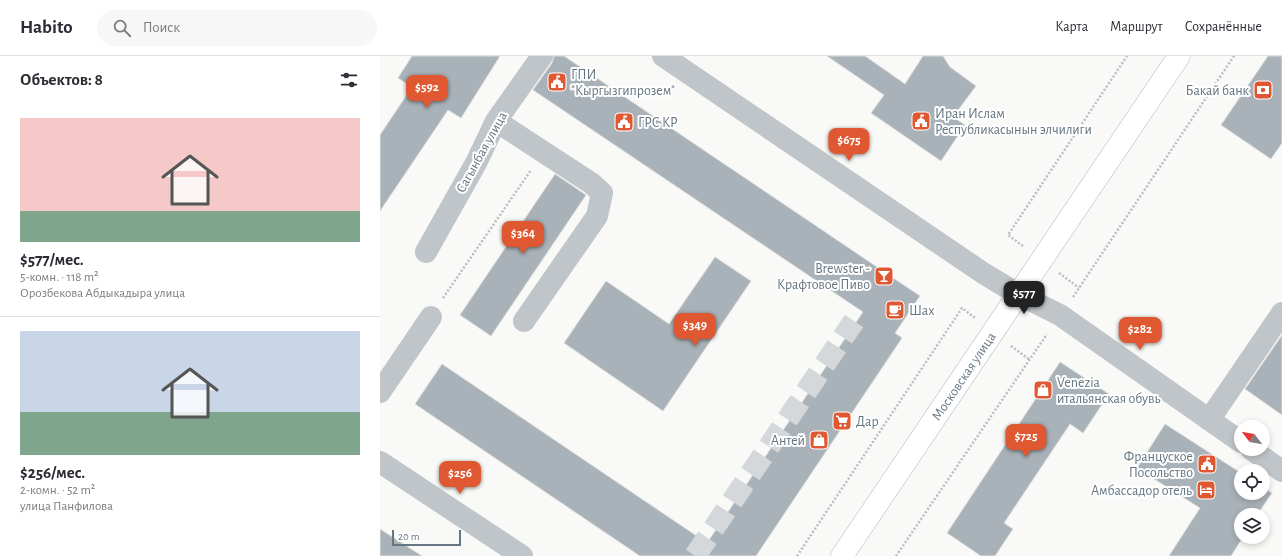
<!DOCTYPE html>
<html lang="ru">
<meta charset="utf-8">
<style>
:root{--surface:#fff;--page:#f7f7f7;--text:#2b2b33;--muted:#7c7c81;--line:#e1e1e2;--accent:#df5831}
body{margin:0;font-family:"Alegreya Sans",sans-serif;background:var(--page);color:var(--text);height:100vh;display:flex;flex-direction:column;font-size:15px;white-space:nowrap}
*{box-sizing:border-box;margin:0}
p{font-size:13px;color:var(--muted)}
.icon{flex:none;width:22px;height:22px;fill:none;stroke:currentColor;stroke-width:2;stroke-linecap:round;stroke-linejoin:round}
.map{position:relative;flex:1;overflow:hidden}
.panel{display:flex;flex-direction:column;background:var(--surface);width:380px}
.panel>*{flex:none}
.needle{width:26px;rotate:301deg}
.fabs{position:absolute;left:854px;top:364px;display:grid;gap:8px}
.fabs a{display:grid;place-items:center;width:36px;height:36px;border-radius:50%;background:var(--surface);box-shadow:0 2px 6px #0003;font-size:20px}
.scale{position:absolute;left:12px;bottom:10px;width:69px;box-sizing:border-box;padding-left:4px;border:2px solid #657581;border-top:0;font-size:11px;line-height:14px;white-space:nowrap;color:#657581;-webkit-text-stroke:3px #fff;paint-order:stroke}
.price{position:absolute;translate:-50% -34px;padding:0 9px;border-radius:8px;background:var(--accent);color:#fff;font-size:13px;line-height:26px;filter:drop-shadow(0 1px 2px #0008)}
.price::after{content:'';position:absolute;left:50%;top:24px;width:12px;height:9px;margin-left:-6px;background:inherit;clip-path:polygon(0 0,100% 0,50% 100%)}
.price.selected{background:#222;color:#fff}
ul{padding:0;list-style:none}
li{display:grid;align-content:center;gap:8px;height:212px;padding:0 20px}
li+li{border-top:1px solid var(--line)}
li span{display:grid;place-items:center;height:124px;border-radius:0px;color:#555}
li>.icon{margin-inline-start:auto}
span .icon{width:72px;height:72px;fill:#fffc;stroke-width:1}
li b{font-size:17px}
h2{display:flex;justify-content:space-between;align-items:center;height:48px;padding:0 20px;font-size:17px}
header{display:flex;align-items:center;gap:24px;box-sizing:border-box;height:56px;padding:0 20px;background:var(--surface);border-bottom:1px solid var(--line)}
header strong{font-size:19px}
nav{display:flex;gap:22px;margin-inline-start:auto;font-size:14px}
.search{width:280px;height:36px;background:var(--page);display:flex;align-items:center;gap:10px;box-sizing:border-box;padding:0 14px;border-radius:22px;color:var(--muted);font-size:15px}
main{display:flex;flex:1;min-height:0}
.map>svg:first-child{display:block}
.building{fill:#a9b2b8;stroke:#dbdbd9}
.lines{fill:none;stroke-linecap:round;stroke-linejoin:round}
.minor-tunnel{stroke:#d4d8da;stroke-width:22;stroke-dasharray:22 11;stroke-linecap:butt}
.major-casing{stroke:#b4b9bd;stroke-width:23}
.path{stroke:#bbbec1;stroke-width:2.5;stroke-dasharray:2 2;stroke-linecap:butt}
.minor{stroke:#c0c5c9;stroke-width:22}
.major{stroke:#fff;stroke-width:22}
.labels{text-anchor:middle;stroke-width:4;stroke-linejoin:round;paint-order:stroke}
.poi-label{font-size:14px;fill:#657581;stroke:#fff;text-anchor:start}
.street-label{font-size:14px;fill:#657581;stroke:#fff}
</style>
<header>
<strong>Habito</strong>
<div class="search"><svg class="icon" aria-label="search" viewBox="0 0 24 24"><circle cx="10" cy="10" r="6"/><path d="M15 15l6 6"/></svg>Поиск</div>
<nav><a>Карта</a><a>Маршрут</a><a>Сохранённые</a></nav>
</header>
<main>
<section class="panel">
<h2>Объектов: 8<svg class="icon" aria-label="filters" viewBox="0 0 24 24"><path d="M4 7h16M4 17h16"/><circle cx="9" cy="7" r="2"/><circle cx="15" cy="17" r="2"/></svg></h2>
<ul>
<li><span style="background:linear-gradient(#f6c9c9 75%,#7fa58c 0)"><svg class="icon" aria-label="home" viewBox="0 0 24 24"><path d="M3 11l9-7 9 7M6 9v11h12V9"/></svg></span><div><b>$577/мес.</b><p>5-комн. · 118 m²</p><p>Орозбекова Абдыкадыра улица</p></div></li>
<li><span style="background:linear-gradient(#c9d6e8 65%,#7fa58c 0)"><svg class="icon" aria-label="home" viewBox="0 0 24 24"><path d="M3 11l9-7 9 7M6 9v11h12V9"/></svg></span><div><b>$256/мес.</b><p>2-комн. · 52 m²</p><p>улица Панфилова</p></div></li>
</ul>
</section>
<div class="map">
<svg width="902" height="500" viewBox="0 0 902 500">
<rect width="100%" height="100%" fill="#f9f9f7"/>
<!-- building -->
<path class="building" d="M32,0H120L81,62L68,54L0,155V79L32,31L18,22Z
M174,0H184L540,240L515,277L522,282L376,500H260L35,348L62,308L327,487L483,256L153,34L172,7Z
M447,0H485L525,28L543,0H563L570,11L596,30L573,61L585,69L561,105L491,57L504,39Z
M888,0H902V87L891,103L841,69Z
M175,118L206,139L111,280L80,259Z
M335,201L371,225L283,355L184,287L226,225L289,268Z
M902,279V359L865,333Z
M680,306L729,338L703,377L690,368L624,467L633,473L615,500H601L567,477Z
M785,368L861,417V437H883V431L892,437L877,459H861V481H863L851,500H789L820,452L757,412Z
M0,473L42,500H0Z"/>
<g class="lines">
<!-- minor-tunnel -->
<path class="minor-tunnel" d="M315,500L474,265"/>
<defs>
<g id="major">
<path id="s1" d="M462,500L799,0"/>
</g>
</defs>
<!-- major casing -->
<use href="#major" class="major-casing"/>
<!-- path -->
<path class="path" d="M643,190L628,179L747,0
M679,217L699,232
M693,241L854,0
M63,242L151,114
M631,290L650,304
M417,500L582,252L595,262
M516,500L667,278"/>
<!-- minor -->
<path class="minor" d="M283,0L603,217L638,238L680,259L861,386
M116,65L211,127L222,137L217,160L144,265
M46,196L96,107L116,65L162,0
M0,336L51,261
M829,364L902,257
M871,393L902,415
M0,406L142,500"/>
<!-- major -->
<use href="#major" class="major"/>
</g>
<!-- icons -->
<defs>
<symbol id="civic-square" viewBox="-11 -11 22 22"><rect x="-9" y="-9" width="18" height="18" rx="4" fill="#df5831" stroke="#fff"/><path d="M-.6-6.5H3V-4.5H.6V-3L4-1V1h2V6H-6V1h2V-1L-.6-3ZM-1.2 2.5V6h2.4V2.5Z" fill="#fff"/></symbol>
<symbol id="bank-square" viewBox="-11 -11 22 22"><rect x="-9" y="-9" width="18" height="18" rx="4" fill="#df5831" stroke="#fff"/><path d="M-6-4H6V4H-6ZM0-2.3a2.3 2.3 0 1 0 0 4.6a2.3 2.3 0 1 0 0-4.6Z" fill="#fff"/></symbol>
<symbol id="bar-square" viewBox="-11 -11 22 22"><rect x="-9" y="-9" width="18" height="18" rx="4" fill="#df5831" stroke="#fff"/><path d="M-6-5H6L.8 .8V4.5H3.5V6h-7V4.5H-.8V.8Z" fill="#fff"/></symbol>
<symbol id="cafe-square" viewBox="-11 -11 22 22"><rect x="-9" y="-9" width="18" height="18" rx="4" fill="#df5831" stroke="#fff"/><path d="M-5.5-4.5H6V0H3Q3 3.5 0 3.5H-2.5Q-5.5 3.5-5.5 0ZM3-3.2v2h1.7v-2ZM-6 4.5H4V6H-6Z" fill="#fff"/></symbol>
<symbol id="shop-square" viewBox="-11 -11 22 22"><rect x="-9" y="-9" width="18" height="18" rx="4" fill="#df5831" stroke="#fff"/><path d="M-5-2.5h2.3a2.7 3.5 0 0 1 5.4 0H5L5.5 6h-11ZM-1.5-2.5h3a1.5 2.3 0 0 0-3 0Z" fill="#fff"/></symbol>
<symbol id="supermarket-square" viewBox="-11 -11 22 22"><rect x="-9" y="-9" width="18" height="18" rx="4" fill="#df5831" stroke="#fff"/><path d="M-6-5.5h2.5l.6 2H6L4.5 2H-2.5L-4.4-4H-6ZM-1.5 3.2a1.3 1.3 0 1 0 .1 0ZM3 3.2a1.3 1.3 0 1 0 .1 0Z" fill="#fff"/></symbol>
<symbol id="hotel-square" viewBox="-11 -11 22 22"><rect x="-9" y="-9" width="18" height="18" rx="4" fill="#df5831" stroke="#fff"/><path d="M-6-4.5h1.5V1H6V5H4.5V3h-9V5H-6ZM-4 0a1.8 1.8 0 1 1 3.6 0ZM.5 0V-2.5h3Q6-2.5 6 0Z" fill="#fff"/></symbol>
</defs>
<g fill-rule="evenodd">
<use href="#civic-square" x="166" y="15" width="22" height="22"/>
<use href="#bank-square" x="872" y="23" width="22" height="22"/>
<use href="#civic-square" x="530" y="54" width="22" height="22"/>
<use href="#civic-square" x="233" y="55" width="22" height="22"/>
<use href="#bar-square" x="493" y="209" width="22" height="22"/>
<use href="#cafe-square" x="504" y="243" width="22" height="22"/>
<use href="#shop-square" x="652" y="323" width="22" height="22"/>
<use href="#supermarket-square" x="451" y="354" width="22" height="22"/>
<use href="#shop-square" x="428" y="373" width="22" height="22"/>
<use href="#civic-square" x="816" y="397" width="22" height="22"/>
<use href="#hotel-square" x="815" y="423" width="22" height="22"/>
</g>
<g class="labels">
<!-- poi labels -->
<g class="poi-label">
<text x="191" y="23">ГПИ<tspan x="191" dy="16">"Кыргызгипрозем"</tspan></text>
<text x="869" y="39" text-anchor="end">Бакай банк</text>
<text x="555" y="62">Иран Ислам<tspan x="555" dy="16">Республикасынын элчилиги</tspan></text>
<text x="258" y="71">ГРС КР</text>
<text x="490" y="217" text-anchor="end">Brewster -<tspan x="490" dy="16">Крафтовое Пиво</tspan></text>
<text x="529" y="259">Шах</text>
<text x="677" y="331">Venezia<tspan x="677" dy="16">итальянская обувь</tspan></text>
<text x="476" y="370">Дар</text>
<text x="425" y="389" text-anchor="end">Антей</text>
<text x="813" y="405" text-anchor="end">Француское<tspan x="813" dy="16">Посольство</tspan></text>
<text x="812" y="439" text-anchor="end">Амбассадор отель</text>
</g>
<!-- street labels -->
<g class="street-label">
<text transform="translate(101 96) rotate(-61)" y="5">Сагынбая улица</text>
<text dy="5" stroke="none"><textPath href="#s1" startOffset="217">Московская улица</textPath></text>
</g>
</g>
</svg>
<div class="fabs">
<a><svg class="needle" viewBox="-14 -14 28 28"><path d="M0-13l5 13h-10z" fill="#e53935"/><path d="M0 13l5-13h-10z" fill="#7c7c81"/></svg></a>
<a><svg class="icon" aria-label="locate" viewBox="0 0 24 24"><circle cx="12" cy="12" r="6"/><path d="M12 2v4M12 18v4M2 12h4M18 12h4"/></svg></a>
<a><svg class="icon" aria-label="layers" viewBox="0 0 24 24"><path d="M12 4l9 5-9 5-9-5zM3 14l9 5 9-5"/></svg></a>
</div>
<div class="scale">20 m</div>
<b class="price" style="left:47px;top:53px">$592</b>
<b class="price" style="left:469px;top:106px">$675</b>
<b class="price" style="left:143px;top:199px">$364</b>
<b class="price selected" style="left:644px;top:259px">$577</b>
<b class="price" style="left:315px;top:291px">$349</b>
<b class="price" style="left:760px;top:295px">$282</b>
<b class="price" style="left:646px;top:402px">$725</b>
<b class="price" style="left:80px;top:439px">$256</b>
</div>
</main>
